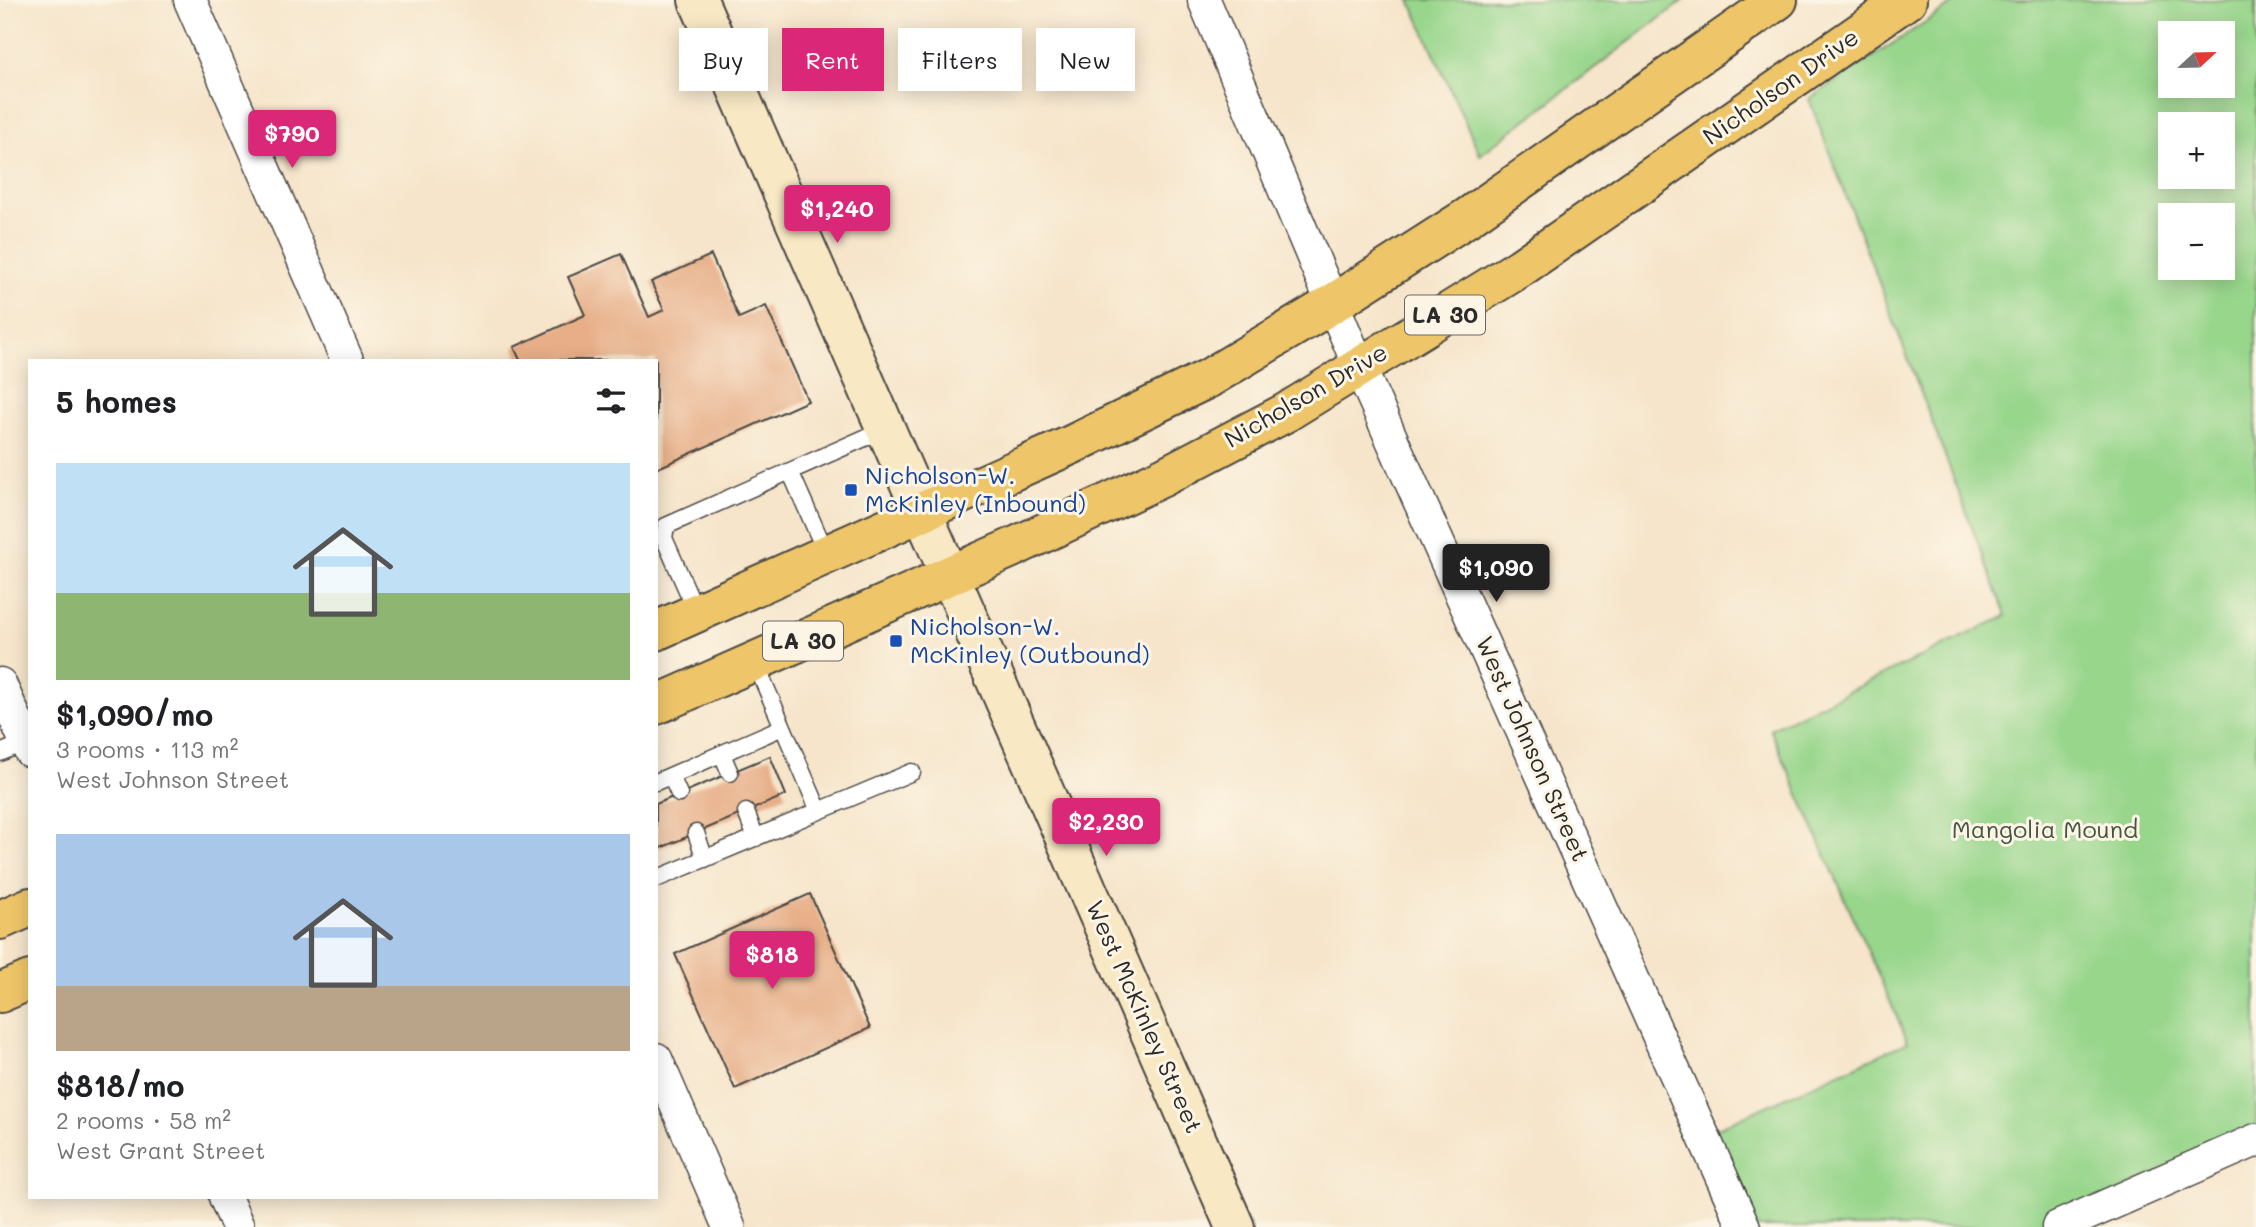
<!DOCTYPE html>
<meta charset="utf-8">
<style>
:root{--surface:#fff;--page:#f6f6f6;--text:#202124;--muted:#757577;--accent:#db2777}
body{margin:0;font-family:Mali,sans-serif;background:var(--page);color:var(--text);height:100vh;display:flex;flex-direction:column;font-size:26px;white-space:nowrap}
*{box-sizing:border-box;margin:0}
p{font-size:23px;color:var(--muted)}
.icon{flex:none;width:38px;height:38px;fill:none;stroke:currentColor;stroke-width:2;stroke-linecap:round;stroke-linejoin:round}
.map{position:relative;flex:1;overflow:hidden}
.details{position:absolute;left:28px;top:359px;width:630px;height:840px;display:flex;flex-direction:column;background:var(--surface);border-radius:0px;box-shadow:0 4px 18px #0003}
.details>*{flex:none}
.guide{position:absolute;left:679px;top:28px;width:665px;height:63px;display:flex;gap:14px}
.needle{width:46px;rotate:68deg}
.fabs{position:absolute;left:2158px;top:21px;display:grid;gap:14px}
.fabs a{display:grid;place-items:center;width:77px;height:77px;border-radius:0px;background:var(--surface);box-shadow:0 4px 18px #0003;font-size:35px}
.price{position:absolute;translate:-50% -60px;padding:0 16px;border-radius:7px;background:var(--accent);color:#fff;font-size:23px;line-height:46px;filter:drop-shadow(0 2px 4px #0008)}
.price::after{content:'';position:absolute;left:50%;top:42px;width:21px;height:16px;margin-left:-10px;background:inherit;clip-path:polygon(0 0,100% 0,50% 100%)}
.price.on{background:#222;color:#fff}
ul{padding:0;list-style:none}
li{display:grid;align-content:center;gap:14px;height:371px;padding:0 28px}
li span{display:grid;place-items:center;height:217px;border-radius:0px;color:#555}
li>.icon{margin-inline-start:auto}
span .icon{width:126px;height:126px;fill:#fffc;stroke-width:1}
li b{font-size:30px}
h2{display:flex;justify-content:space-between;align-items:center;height:84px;padding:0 28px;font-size:30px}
.pill{padding:0 24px;border-radius:0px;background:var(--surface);box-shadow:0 4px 18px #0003;font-size:24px;line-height:63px}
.pill.on{background:var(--accent);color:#fff}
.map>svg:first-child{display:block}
.green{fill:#98d68c;stroke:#62805c;stroke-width:2;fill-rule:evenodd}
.building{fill:#e7ae87}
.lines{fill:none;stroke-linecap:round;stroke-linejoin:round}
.lane-casing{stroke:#494743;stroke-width:19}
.street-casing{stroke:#494743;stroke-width:35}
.secondary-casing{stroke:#494743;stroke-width:42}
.primary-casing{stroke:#494743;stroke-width:42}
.lane{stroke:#fff;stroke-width:16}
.street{stroke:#fff;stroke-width:32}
.secondary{stroke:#f8e8c3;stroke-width:38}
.primary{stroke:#eec569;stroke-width:38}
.transit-dot{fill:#1a4fb4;stroke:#fcf5e5;stroke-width:2.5}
.labels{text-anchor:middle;stroke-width:6;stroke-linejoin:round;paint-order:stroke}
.shield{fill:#fcf5e5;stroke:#6a6863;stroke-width:2}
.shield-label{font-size:23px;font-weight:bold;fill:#2b2b2b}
.street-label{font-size:24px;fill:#2b2b2b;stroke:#fcf5e5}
.transit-label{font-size:24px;fill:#164399;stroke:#fcf5e5;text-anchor:start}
.park-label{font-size:24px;fill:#465643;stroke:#fcf5e5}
</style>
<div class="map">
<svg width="2256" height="1227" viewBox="0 0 2256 1227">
<rect width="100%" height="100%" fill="#fcf5e5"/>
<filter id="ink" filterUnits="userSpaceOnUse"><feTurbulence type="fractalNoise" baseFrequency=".0143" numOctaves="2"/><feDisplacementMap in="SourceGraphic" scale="14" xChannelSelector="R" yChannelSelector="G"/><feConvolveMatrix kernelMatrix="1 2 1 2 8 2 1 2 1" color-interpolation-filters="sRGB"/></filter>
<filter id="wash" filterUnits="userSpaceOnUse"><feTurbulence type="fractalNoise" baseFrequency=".00686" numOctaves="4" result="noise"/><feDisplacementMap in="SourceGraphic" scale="28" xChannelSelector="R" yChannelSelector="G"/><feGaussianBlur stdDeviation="1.57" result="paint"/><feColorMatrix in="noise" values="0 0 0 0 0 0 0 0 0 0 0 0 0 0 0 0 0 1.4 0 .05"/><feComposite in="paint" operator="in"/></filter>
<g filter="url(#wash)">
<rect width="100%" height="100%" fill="#f6e5cb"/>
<!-- green -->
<path class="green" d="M1410,0H1684L1480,155Z
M1959,0H2256V1127L2043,1227H1744L1702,1135L1908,1042L1770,729L2006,616L1809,99ZM2170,33H2222V86H2170ZM2170,124H2222V177H2170ZM2170,215H2222V268H2170Z"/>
<g id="blocks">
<!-- building -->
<path class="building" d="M621,254L649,317L664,310L651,282L711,255L739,318L766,306L808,401L656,469V360H520L514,347L585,315L568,277Z
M770,756L786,795L656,850V804Z
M810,894L870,1028L735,1089L675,954Z"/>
</g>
</g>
<g filter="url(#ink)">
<use href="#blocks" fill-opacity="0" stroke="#494743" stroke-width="2"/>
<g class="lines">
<defs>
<path id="lane" d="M790,471L827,555
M697,613L664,538L666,526L885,429
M0,753L26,742
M722,754L730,773
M671,776L679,794
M656,782L783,727
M819,811L912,772
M746,812L756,838
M696,833L705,859
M656,879L819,811L755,662"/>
<path id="street" d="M190,0L347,360
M1204,0L1359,366L1744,1227
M0,684L30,751
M656,1059L729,1227
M225,1197L238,1227
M2058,1227L2256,1140"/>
<path id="secondary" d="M698,0L1235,1227"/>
<path id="primary" d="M656,631L1071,445L1209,378L1332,304L1468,217L1778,0
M656,705L1016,546L1163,477L1285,413L1520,268L1907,0
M0,920L30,907
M0,993L30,980"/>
</defs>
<!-- lane casing -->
<use href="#lane" class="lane-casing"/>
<!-- street casing -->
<use href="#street" class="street-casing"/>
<!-- secondary casing -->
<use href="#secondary" class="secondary-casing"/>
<!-- primary casing -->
<use href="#primary" class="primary-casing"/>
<!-- lane -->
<use href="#lane" class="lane"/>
<!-- street -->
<use href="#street" class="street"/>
<!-- secondary -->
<use href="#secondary" class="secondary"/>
<!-- primary -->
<use href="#primary" class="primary"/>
</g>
</g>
<!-- markers -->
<g class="transit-dot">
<rect x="844" y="483" width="14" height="14" rx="3.5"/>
<rect x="889" y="634" width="14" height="14" rx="3.5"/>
</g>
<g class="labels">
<!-- shield labels -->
<g class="shield">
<rect x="1405" y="295.5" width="80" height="39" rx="5"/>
<rect x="763" y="621.5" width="80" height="39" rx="5"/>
</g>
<g class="shield-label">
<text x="1445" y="323">LA 30</text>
<text x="803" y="649">LA 30</text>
</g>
<!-- street labels -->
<g class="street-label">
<text transform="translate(1781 87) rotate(-35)" y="8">Nicholson Drive</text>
<text transform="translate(1306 396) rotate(-30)" y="8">Nicholson Drive</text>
<text transform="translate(1532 749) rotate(66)" y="8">West Johnson Street</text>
<text transform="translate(1144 1017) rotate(66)" y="8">West McKinley Street</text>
</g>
<!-- transit labels -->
<g class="transit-label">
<text x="865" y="484">Nicholson-W.<tspan x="865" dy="28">McKinley (Inbound)</tspan></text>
<text x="910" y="635">Nicholson-W.<tspan x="910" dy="28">McKinley (Outbound)</tspan></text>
</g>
<!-- park labels -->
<g class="park-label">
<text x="2045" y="838">Mangolia Mound</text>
</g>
</g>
</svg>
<div class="fabs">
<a><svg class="needle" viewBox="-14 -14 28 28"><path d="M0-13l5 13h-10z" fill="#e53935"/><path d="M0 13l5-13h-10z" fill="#757577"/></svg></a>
<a>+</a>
<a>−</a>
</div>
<b class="price" style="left:292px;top:170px">$790</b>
<b class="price" style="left:837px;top:245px">$1,240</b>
<b class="price on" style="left:1496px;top:604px">$1,090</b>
<b class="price" style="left:1106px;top:858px">$2,230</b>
<b class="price" style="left:772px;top:991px">$818</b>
<div class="guide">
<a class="pill">Buy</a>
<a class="pill on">Rent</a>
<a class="pill">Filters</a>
<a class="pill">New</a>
</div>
<section class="details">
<h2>5 homes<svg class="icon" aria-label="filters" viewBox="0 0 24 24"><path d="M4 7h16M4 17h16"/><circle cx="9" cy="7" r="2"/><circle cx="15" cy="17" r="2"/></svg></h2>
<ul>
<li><span style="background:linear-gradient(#bfe0f5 60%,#8fb573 0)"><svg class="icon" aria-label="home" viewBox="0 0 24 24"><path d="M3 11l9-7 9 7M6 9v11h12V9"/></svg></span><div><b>$1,090/mo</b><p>3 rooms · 113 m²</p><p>West Johnson Street</p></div></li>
<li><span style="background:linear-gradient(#a9c7e8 70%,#b9a48a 0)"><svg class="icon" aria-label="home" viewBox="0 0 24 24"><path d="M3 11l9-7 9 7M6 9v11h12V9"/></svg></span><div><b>$818/mo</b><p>2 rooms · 58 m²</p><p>West Grant Street</p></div></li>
</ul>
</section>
</div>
